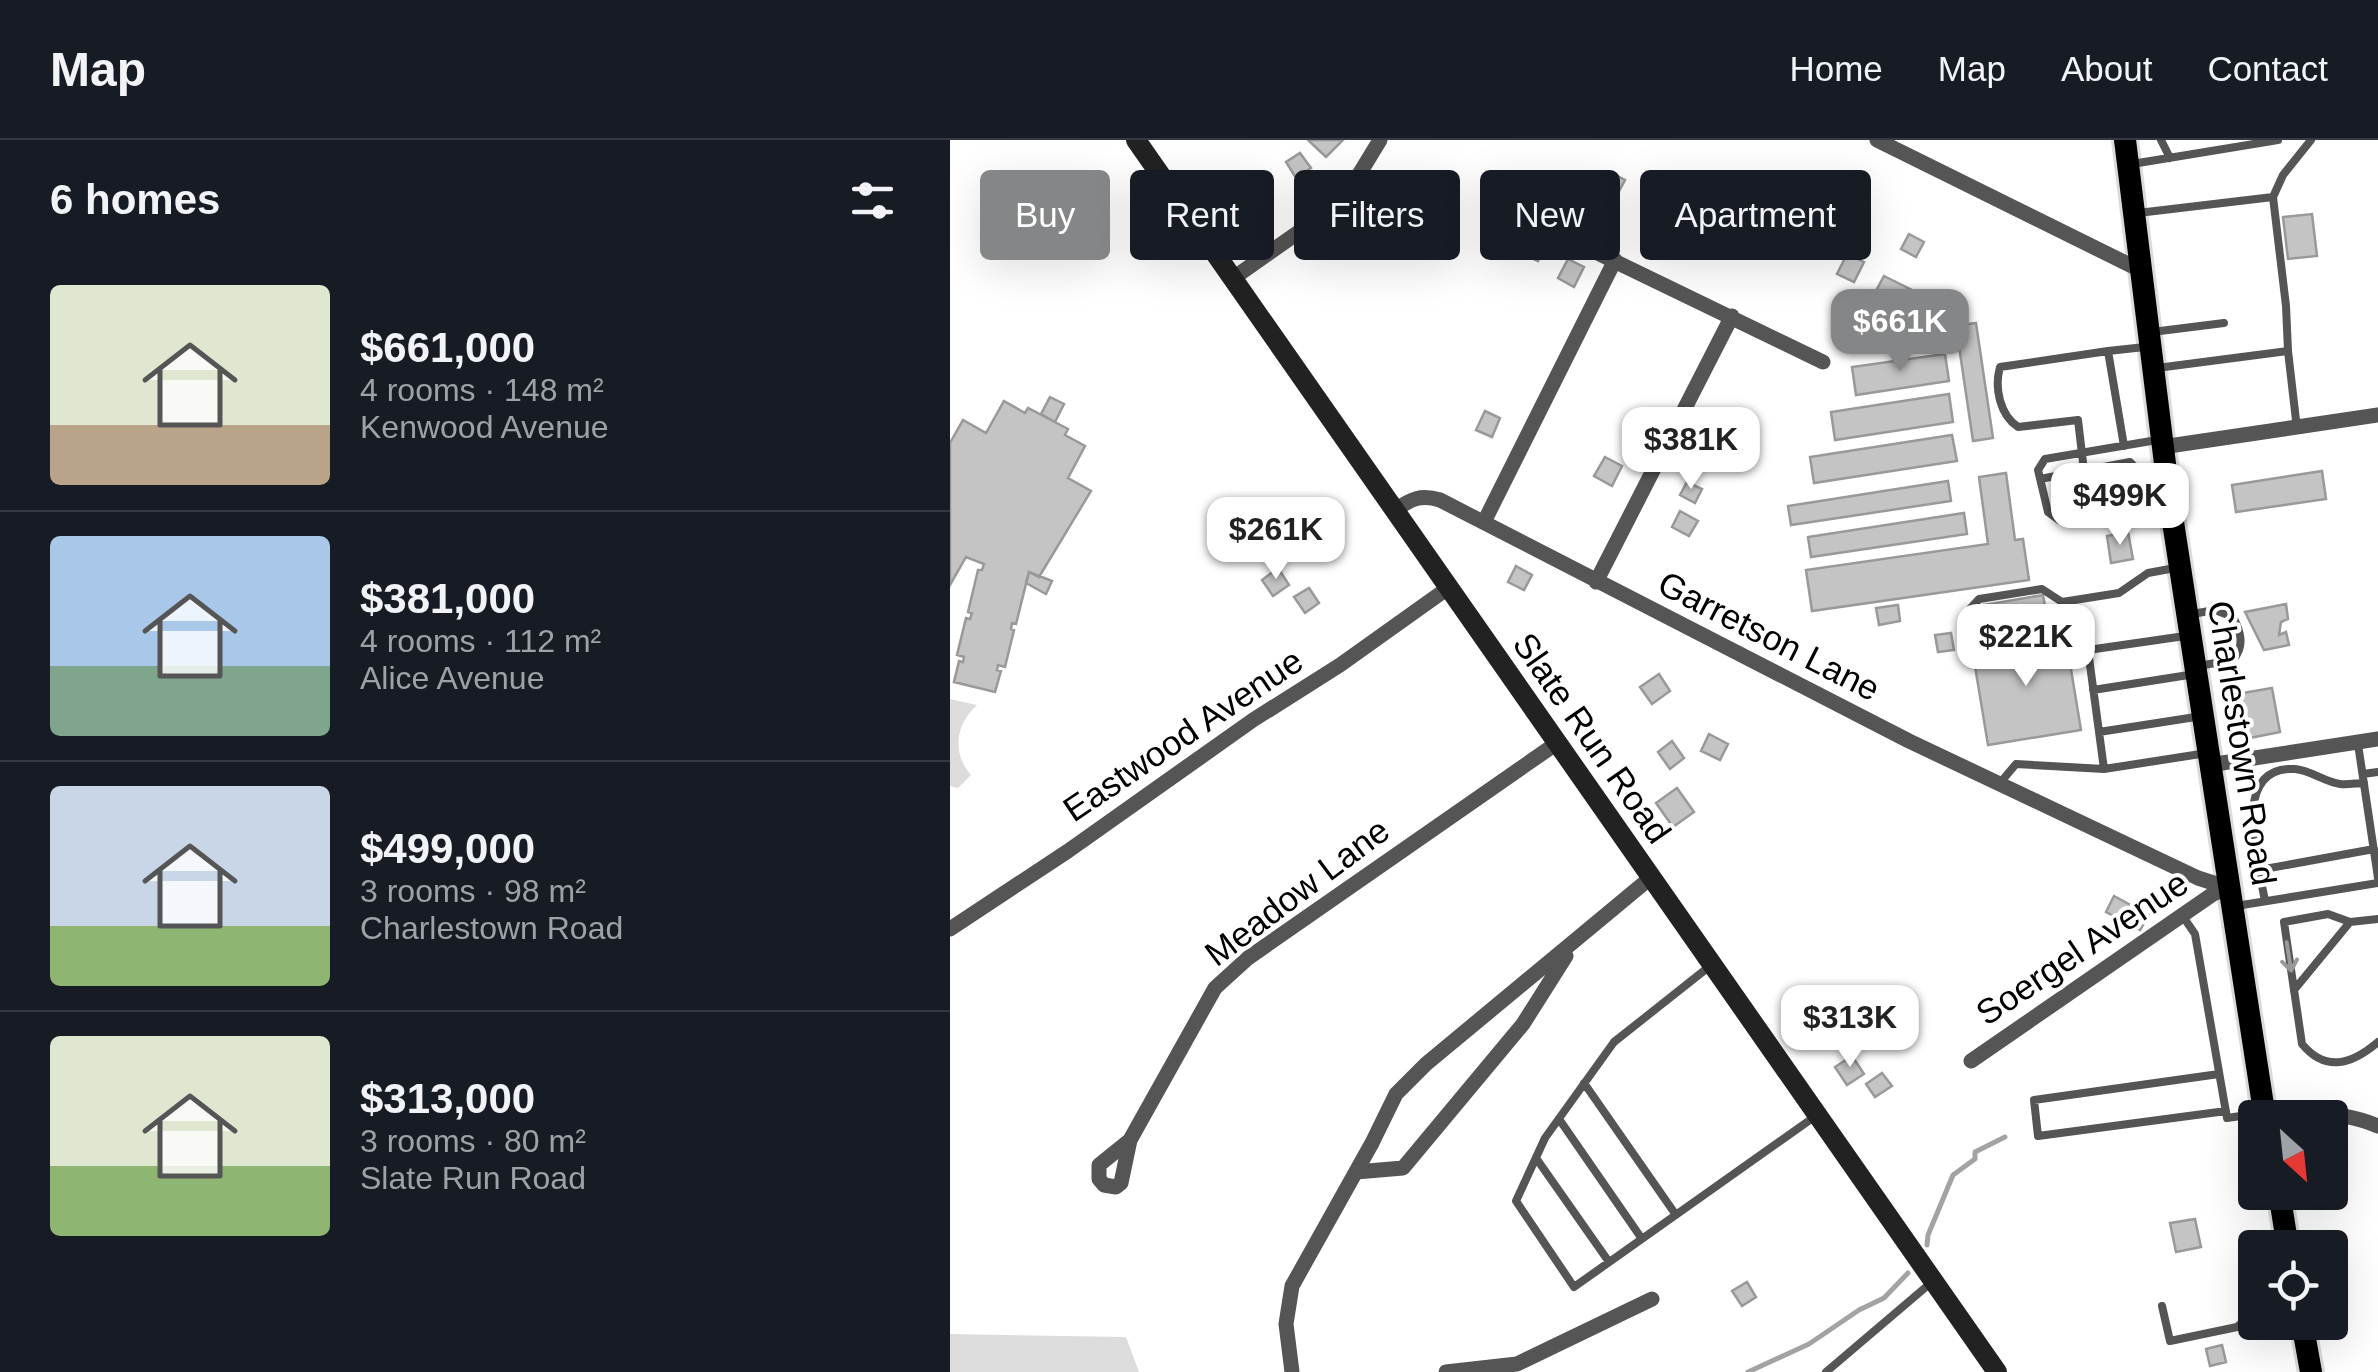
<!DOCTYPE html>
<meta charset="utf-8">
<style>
:root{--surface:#171b24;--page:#242831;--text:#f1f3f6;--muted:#9ea1a6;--line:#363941;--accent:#858687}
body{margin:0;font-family:Helvetica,sans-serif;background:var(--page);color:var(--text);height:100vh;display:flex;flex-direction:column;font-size:38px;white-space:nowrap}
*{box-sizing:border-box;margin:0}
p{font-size:32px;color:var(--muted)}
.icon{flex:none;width:55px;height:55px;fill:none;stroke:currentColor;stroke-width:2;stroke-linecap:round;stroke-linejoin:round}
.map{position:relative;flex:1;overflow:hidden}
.side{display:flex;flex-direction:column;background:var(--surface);width:950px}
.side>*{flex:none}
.hud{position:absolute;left:30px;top:30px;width:950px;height:90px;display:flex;gap:20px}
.needle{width:65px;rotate:153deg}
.buttons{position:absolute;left:1288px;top:960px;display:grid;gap:20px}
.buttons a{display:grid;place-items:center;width:110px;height:110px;border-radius:10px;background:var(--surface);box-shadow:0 10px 40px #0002;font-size:50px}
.price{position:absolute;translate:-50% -85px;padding:0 22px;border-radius:20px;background:#fff;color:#222;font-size:32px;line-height:65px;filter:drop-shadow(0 2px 5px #0008)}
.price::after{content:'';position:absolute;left:50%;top:60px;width:30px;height:22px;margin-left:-15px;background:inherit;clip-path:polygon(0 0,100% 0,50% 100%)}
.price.selected{background:var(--accent);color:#fff}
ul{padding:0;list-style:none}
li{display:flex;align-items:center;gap:30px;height:250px;padding:0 50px}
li+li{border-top:2px solid var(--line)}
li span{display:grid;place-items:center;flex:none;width:280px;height:200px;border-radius:10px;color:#555}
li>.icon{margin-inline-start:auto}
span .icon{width:120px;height:120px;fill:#fffc;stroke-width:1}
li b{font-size:42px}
h2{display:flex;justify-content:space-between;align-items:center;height:120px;padding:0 50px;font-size:42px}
.tag{padding:0 35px;border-radius:10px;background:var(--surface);box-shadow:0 10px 40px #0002;font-size:35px;line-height:90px}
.tag.selected{background:var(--accent);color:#fff}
header{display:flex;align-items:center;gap:60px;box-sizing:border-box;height:140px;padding:0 50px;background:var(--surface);border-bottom:2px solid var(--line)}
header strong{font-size:48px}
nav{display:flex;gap:55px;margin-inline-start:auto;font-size:35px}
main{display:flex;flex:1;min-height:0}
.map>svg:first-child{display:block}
.green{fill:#dcdcdc}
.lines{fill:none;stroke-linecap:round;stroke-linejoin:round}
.stream{stroke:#a3a3a3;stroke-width:5}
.building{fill:#c4c4c4;stroke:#999;stroke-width:2.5}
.primary-casing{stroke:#dbdbdb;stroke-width:28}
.lane{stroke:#555;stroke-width:8}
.street{stroke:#555;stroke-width:15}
.secondary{stroke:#222;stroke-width:20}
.primary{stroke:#000;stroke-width:22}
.oneway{stroke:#999}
.labels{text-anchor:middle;stroke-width:8;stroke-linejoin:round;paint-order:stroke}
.street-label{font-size:35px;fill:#000;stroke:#fff}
</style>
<header>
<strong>Map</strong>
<nav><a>Home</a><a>Map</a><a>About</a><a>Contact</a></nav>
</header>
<main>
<section class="side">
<h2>6 homes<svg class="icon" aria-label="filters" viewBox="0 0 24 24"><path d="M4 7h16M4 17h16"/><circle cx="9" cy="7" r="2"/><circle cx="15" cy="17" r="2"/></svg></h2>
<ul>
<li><span style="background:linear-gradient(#dfe7d0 70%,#b9a48a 0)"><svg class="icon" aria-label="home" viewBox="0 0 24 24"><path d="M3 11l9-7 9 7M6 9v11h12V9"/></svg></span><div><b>$661,000</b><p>4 rooms · 148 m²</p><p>Kenwood Avenue</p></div></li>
<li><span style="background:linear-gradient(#a9c7e8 65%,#7fa58c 0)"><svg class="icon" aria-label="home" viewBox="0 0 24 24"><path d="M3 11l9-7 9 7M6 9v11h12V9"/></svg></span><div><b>$381,000</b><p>4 rooms · 112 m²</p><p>Alice Avenue</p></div></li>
<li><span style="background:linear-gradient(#c9d6e8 70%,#8fb573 0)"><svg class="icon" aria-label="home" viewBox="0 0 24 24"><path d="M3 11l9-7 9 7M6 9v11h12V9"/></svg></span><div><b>$499,000</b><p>3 rooms · 98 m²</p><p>Charlestown Road</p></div></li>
<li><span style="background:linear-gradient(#dfe7d0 65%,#8fb573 0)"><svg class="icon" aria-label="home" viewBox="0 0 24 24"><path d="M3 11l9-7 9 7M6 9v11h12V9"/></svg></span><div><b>$313,000</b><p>3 rooms · 80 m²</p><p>Slate Run Road</p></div></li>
</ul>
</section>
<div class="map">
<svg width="1428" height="1232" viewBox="0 0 1428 1232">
<rect width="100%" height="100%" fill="#fff"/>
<!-- green -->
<path class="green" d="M0,559L27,565C5,585 2,613 21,635L8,648L0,646Z
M0,1194L176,1197L189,1232H0Z"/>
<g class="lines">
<!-- stream -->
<path class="stream" d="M977,1105L978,1095L1003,1035L1025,1019V1012L1055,997
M798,1232L859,1204L909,1170L934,1158L958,1133"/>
</g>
<!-- building -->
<path class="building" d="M358,0H393L376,17Z
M350,13L361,28L346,38L336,22Z
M660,32L675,40L668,53L653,45Z
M473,53L489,62L479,79L464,69Z
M1362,74L1367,116L1338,119L1333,77Z
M959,94L974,102L966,117L951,109Z
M584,99L596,105L588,121L575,115Z
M897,114L914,122L904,142L887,134Z
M618,119L634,127L624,147L608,138Z
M934,136L964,151L957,164L927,149Z
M986,174L990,201L927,210L923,184Z
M1026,183L1043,298L1023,301L1006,186Z
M995,214L999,241L906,255L902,227Z
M999,254L1003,282L885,300L881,272Z
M100,257L114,264L105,282L91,274Z
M54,261L75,273L78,268L118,289L115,295L135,306L118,338L141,351L89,437L79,432L66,484L62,483L61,489L64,490L55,527L48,525L47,530L51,531L45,552L4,542L9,521L13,522L14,517L7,515L16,478L20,479L22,473L18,472L28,430H32L34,424L16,417L0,445V303L13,280L36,293Z
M535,271L550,278L542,297L526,290Z
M686,283L701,290L693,306L678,299Z
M1002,295L1007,321L864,343L860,317Z
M655,317L672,326L662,346L644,336Z
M1372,331L1376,359L1286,372L1282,345Z
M1056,333L1065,400L1073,399L1079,440L862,471L856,430L1038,404L1029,337Z
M998,341L1001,361L841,385L838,366Z
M737,342L752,349L745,363L730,355Z
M730,371L748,381L739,396L722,387Z
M1014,373L1017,394L861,417L858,397Z
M289,375L312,405L299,415L277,384Z
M1178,392L1183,419L1161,423L1157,396Z
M566,426L582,435L574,450L558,442Z
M328,428L339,445L323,456L312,440Z
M79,432L102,441L96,454L76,443Z
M359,448L369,463L355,473L344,457Z
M1093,455L1099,489L1040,499L1034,465Z
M1336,464L1338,479L1331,482L1329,495L1336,492L1339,505L1314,510L1295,472Z
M948,465L950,481L929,485L926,468Z
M1001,493L1004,510L988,512L985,495Z
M1115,493L1131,590L1038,605L1022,508Z
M709,534L720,551L702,564L690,547Z
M1322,548L1330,592L1295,599L1287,554Z
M759,594L778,604L770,620L751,611Z
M722,601L734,618L720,629L708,612Z
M727,648L744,672L723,687L706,663Z
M1164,756L1199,775L1190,790L1156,772Z
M902,916L914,934L897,945L885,927Z
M932,933L942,946L925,957L916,944Z
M1245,1079L1251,1107L1226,1112L1220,1083Z
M797,1142L806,1157L792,1166L782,1151Z
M1272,1205L1276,1222L1260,1226L1256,1209Z"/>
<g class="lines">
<defs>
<path id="primary" d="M1175,0L1219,356L1315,978
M1329,1052L1338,1108
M1352,1182L1361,1232"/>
</defs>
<!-- primary casing -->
<use href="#primary" class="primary-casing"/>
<!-- lane -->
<path class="lane" d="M1211,0L1220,18
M1182,24L1328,0
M1188,73L1323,57
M1202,192L1274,183
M1158,211L1195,207
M1338,211L1336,166L1323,57L1333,35L1361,0
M1207,228L1338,211L1347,289
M1207,300L1095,319L1088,330L1098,372L1109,380L1188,368L1196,359L1217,356
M1134,331L1128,280L1068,287C1050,275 1044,248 1050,227L1158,211L1174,306
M1090,339L1180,322L1194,336L1196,359
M1242,474L1265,470L1283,477C1291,492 1295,506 1283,520L1248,526
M1023,492L1020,469L1029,459L1092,449L1112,462L1169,453L1198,433L1225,428
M1143,550L1245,534
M1149,592L1252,576
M1408,604L1428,738
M1154,629L1257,613
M1413,634L1428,632
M1050,643L1066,624L1154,629L1138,510L1235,496
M1309,730L1424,709
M1315,761C1309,726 1278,625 1345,629C1360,630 1375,642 1390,644C1398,645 1407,643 1414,643
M1286,766L1428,743
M1234,778L1245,794L1277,978L1311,973
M1428,779L1400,782L1378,774L1334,782L1352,904C1376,933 1402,924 1428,902
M760,826L664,902L595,998L566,1061L624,1147L867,975
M1344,850L1400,782
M1269,934L1084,960L1088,996L1276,971
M634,943L726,1075
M609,979L692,1099
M586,1018L659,1122
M1212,1166L1220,1201L1287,1187L1305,1171
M876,1232L983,1141"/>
<!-- street -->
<path class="street" d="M927,0L1190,130
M602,91L873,222
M282,139L383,68L402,46L430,0
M1212,307L1428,275
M445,370C461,359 471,354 490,360L959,601L1248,738L1279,748
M534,382L665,120
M646,442L782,176
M1259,625L1428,599
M0,789L118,711L303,580L390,525L498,448
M1021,921L1263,754L1279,748
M1315,977C1352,971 1393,971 1428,986
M180,1000L265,848L298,818L607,603
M180,1000L171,1043L166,1047L154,1045L149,1039V1025Z
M406,1032L453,1028L573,884L616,816
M342,1232L336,1184L342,1146L422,1003L446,954L476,924L699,739
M496,1232L567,1224L702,1159"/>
<!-- secondary -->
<path class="secondary" d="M186,0L1047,1232"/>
<!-- primary -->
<use href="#primary" class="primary"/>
</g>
<!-- one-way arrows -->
<defs><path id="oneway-shaft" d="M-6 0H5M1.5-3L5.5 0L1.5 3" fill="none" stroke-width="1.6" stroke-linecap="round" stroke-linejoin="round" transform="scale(2.5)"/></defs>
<use class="oneway" href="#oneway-shaft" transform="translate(1339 817) rotate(81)"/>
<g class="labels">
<!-- street labels -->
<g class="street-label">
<text transform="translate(819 496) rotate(27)" y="12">Garretson Lane</text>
<text transform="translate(233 595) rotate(-34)" y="12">Eastwood Avenue</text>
<text transform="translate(642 598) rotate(55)" y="12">Slate Run Road</text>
<text transform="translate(1292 603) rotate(81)" y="12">Charlestown Road</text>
<text transform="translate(347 752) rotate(-37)" y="12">Meadow Lane</text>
<text transform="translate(1132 808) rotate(-34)" y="12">Soergel Avenue</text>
</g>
</g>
</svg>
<div class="buttons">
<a><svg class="needle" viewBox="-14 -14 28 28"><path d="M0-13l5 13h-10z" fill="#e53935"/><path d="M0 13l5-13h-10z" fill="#9ea1a6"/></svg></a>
<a><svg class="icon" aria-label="locate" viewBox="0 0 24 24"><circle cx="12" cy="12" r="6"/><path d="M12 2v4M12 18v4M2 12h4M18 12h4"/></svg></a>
</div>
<b class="price selected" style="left:950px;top:234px">$661K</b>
<b class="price" style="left:741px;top:352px">$381K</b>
<b class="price" style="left:1170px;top:408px">$499K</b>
<b class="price" style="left:326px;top:442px">$261K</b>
<b class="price" style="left:1076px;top:549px">$221K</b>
<b class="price" style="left:900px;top:930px">$313K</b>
<div class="hud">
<a class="tag selected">Buy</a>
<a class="tag">Rent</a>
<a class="tag">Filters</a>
<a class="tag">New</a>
<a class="tag">Apartment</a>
</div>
</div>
</main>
